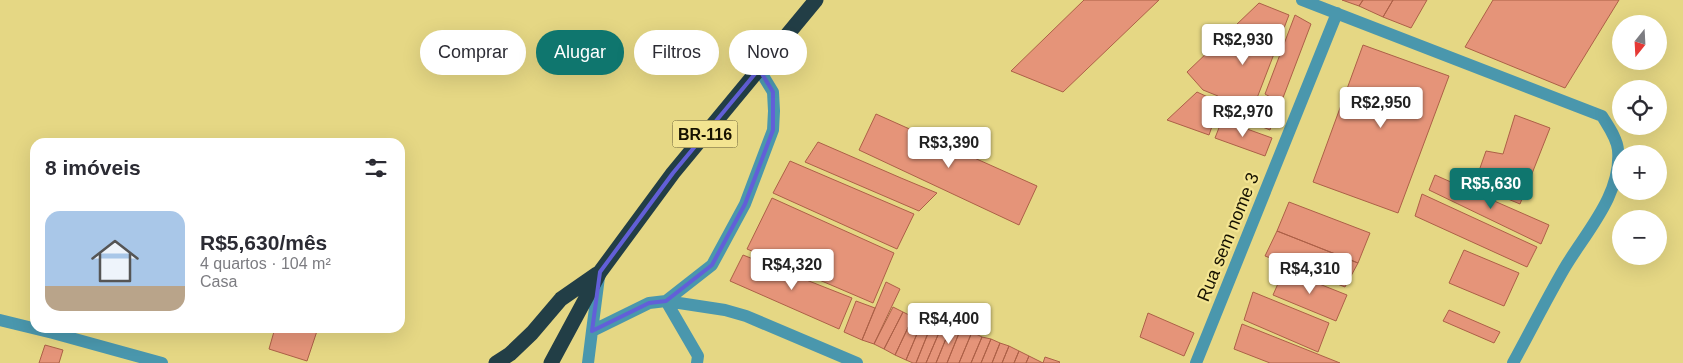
<!DOCTYPE html>
<html lang="pt">
<meta charset="utf-8">
<style>
:root{--surface:#fff;--page:#f2f2f3;--text:#2b2b33;--muted:#7c7c81;--accent:#0f766e}
body{margin:0;font-family:Arial,sans-serif;background:var(--page);color:var(--text);height:100vh;display:flex;flex-direction:column;font-size:19px;white-space:nowrap}
*{box-sizing:border-box;margin:0}
p{font-size:16px;color:var(--muted)}
.icon{flex:none;width:28px;height:28px;fill:none;stroke:currentColor;stroke-width:2;stroke-linecap:round;stroke-linejoin:round}
.map{position:relative;flex:1;overflow:hidden}
.drawer{position:absolute;left:30px;top:138px;width:375px;height:195px;display:flex;flex-direction:column;background:var(--surface);border-radius:15px;box-shadow:0 5px 20px #0002}
.drawer>*{flex:none}
.guide{position:absolute;left:420px;top:30px;width:475px;height:45px;display:flex;gap:10px}
.needle{width:32px;rotate:198deg}
.tools{position:absolute;left:1612px;top:15px;display:grid;gap:10px}
.tools a{display:grid;place-items:center;width:55px;height:55px;border-radius:50%;background:var(--surface);box-shadow:0 5px 20px #0002;font-size:25px}
.price{position:absolute;translate:-50% -42px;padding:0 11px;border-radius:5px;background:#fff;color:#222;font-size:16px;line-height:32px;filter:drop-shadow(0 1px 2px #0008)}
.price::after{content:'';position:absolute;left:50%;top:30px;width:15px;height:11px;margin-left:-8px;background:inherit;clip-path:polygon(0 0,100% 0,50% 100%)}
.price.active{background:var(--accent);color:#fff}
ul{padding:0;list-style:none}
li{display:flex;align-items:center;gap:15px;height:125px;padding:0 15px}
li span{display:grid;place-items:center;flex:none;width:140px;height:100px;border-radius:15px;color:#555}
li>.icon{margin-inline-start:auto}
span .icon{width:60px;height:60px;fill:#fffc;stroke-width:1}
li b{font-size:21px}
h2{display:flex;justify-content:space-between;align-items:center;height:60px;padding:0 15px;font-size:21px}
.chip{padding:0 18px;border-radius:22px;background:var(--surface);box-shadow:0 5px 20px #0002;font-size:18px;line-height:45px}
.chip.active{background:var(--accent);color:#fff}
.map>svg:first-child{display:block}
.building{fill:#e59479;stroke:#ac6047}
.lines{fill:none;stroke-linecap:round;stroke-linejoin:round}
.minor{stroke:#4a97ad;stroke-width:12}
.highway{stroke:#223e46;stroke-width:15}
.marked{fill:none;stroke:#625fd8;stroke-width:4;stroke-linejoin:round}
.labels{text-anchor:middle;stroke-width:4.5;stroke-linejoin:round;paint-order:stroke}
.shield{fill:#f3e491;stroke:#58502c;stroke-width:1}
.shield-label{font-size:16px;font-weight:bold;fill:#161100}
.street-label{font-size:18px;fill:#161100;stroke:#f3e491}
</style>
<div class="map">
<svg width="1683" height="363" viewBox="0 0 1683 363">
<rect width="100%" height="100%" fill="#e5d784"/>
<!-- building -->
<path class="building" d="M1084,0H1159L1063,92L1011,71Z
M1342,0H1363L1359,6Z
M1363,0H1393L1383,17L1359,6Z
M1393,0H1427L1411,28L1383,17Z
M1493,0H1619L1565,88L1465,47Z
M1259,3L1289,15L1257,98L1277,106L1270,130L1213,107L1218,96L1203,90L1187,72Z
M1295,15L1311,24L1281,103L1265,94Z
M1363,45L1449,76L1398,213L1313,182Z
M1197,92L1210,98L1205,114L1215,118L1209,135L1167,120Z
M876,114L1037,186L1019,225L859,150Z
M1515,115L1550,128L1520,204L1474,185L1486,151L1503,154Z
M1222,120L1272,138L1265,156L1215,138Z
M818,142L901,178L937,193L919,211L805,162Z
M790,161L914,214L897,249L773,193Z
M1435,175L1549,225L1541,244L1429,190Z
M1422,194L1537,247L1527,267L1415,216Z
M772,198L894,253L873,303L747,249Z
M1289,202L1370,233L1358,263L1277,231Z
M1277,231L1358,263L1345,287L1265,256Z
M1464,250L1519,273L1504,306L1449,283Z
M743,255L852,298L839,329L730,281Z
M1284,270L1347,295L1336,321L1273,295Z
M886,282L900,289L874,344L862,340Z
M1253,292L1329,323L1318,352L1244,320Z
M856,301L875,308L862,340L844,332Z
M893,307L903,312L884,349L874,344Z
M1449,310L1500,332L1494,343L1443,321Z
M903,312L913,317L895,355L884,349Z
M1148,313L1194,333L1184,356L1140,337Z
M913,317L922,322L906,360L895,355Z
M934,318L944,321L926,363H916Z
M944,321L952,324L936,363H926Z
M922,322L931,326L916,363H913L906,360Z
M952,324L961,328L947,363H936Z
M1242,324L1340,363H1270L1234,349Z
M962,326L972,332L959,363H947Z
M275,328H318L307,361L269,349Z
M972,332L982,337L971,363H959Z
M982,337L991,339L981,363H971Z
M991,339L1000,343L992,363H981Z
M1000,343L1009,346L1002,363H992Z
M45,345L63,350L59,363H39Z
M1009,346L1019,351L1014,363H1002Z
M1019,351L1029,356L1026,363H1014Z
M1029,356L1043,363H1026Z
M1045,357L1060,362L1059,363H1043Z"/>
<g class="lines">
<!-- minor -->
<path class="minor" d="M1302,0L1602,116C1608,126 1617,138 1618,150C1622,195 1585,233 1564,269C1546,300 1530,332 1513,363
M0,320L53,333L162,363
M592,331L599,277
M588,363L592,331L649,303L666,301L725,310L746,316L857,363
M697,363L698,356L666,301L712,265L745,204L773,130L774,111L773,92L759,69
M1196,363L1337,13"/>
<!-- highway -->
<path class="highway" d="M496,363L510,354L532,333L561,299L597,274
M551,363L600,272L673,173L816,0"/>
</g>
<!-- marked area -->
<path class="marked" d="M759,69L773,92V130L745,204L712,265L666,301L649,303L592,331L600,272L673,173Z"/>
<g class="labels">
<!-- shield labels -->
<rect class="shield" x="672.5" y="120.5" width="65" height="27" rx="4"/>
<g class="shield-label">
<text x="705" y="140">BR-116</text>
</g>
<!-- street labels -->
<g class="street-label">
<text transform="translate(1228 237) rotate(-68)" y="6">Rua sem nome 3</text>
</g>
</g>
</svg>
<div class="tools">
<a><svg class="needle" viewBox="-14 -14 28 28"><path d="M0-13l5 13h-10z" fill="#e53935"/><path d="M0 13l5-13h-10z" fill="#7c7c81"/></svg></a>
<a><svg class="icon" aria-label="locate" viewBox="0 0 24 24"><circle cx="12" cy="12" r="6"/><path d="M12 2v4M12 18v4M2 12h4M18 12h4"/></svg></a>
<a>+</a>
<a>−</a>
</div>
<b class="price" style="left:1243px;top:66px">R$2,930</b>
<b class="price" style="left:1381px;top:129px">R$2,950</b>
<b class="price" style="left:1243px;top:138px">R$2,970</b>
<b class="price" style="left:949px;top:169px">R$3,390</b>
<b class="price active" style="left:1491px;top:210px">R$5,630</b>
<b class="price" style="left:792px;top:291px">R$4,320</b>
<b class="price" style="left:1310px;top:295px">R$4,310</b>
<b class="price" style="left:949px;top:345px">R$4,400</b>
<div class="guide">
<a class="chip">Comprar</a>
<a class="chip active">Alugar</a>
<a class="chip">Filtros</a>
<a class="chip">Novo</a>
</div>
<section class="drawer">
<h2>8 imóveis<svg class="icon" aria-label="filters" viewBox="0 0 24 24"><path d="M4 7h16M4 17h16"/><circle cx="9" cy="7" r="2"/><circle cx="15" cy="17" r="2"/></svg></h2>
<ul>
<li><span style="background:linear-gradient(#a9c7e8 75%,#b9a48a 0)"><svg class="icon" aria-label="home" viewBox="0 0 24 24"><path d="M3 11l9-7 9 7M6 9v11h12V9"/></svg></span><div><b>R$5,630/mês</b><p>4 quartos · 104 m²</p><p>Casa</p></div></li>
</ul>
</section>
</div>
